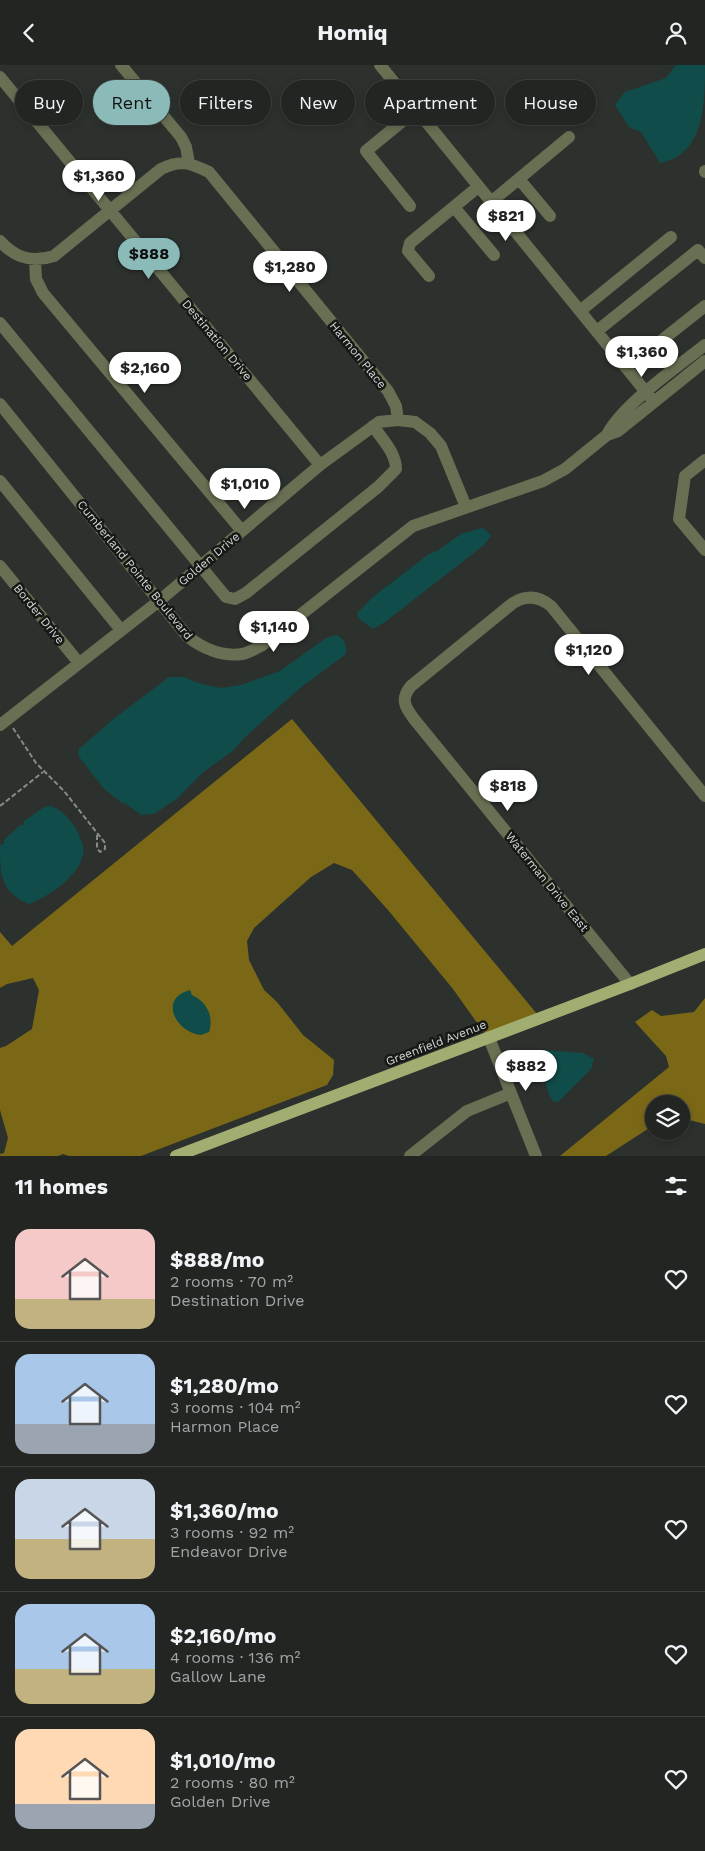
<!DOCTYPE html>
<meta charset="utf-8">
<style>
:root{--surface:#222522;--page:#2e312f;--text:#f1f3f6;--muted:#a2a5a5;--line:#3f4240;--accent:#8bbbb9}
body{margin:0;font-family:"Work Sans",sans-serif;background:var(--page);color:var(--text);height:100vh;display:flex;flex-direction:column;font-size:19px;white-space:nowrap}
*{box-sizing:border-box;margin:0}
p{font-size:16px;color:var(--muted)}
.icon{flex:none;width:28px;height:28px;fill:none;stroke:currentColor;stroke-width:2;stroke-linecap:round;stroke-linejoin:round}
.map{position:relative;height:1091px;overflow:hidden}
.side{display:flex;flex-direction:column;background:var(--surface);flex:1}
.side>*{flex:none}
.guide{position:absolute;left:15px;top:15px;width:675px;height:45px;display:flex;gap:10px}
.buttons{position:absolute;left:645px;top:1030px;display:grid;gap:10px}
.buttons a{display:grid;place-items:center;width:45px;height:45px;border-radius:50%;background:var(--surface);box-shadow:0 2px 8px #0003,0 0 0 1px var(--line);font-size:25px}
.price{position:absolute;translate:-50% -42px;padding:0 11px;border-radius:18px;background:#fff;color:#222;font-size:16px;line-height:32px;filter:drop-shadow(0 1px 2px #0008)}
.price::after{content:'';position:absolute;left:50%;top:30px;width:15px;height:11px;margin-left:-8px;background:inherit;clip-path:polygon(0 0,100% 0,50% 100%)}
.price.active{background:var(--accent);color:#111}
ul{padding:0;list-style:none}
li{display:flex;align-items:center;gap:15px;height:125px;padding:0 15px}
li+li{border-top:1px solid var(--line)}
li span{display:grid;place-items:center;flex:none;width:140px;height:100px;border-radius:15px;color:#555}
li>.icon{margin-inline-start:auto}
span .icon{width:60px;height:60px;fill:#fffc;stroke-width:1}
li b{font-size:21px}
h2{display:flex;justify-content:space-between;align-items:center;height:60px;padding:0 15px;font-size:21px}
.tag{padding:0 18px;border-radius:22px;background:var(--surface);box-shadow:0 2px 8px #0003,0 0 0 1px var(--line);font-size:18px;line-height:45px}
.tag.active{background:var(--accent);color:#111}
header{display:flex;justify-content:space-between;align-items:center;height:65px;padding:0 15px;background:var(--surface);font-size:22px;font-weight:700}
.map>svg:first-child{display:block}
.forest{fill:#7b6817}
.water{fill:#104c49}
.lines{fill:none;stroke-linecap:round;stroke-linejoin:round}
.path{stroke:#878b87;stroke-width:2;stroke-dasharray:5 2.5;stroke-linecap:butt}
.minor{stroke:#686f52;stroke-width:12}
.major{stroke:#a0ae72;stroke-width:12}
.labels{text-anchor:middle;stroke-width:5;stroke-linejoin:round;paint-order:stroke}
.street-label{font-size:12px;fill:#d3d6d3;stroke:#161816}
</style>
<header><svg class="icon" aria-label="back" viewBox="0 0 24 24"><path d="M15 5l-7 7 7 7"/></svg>Homiq<svg class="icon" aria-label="person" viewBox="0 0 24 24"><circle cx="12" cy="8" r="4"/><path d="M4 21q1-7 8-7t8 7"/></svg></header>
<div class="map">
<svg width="705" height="1091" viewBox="0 0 705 1091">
<rect width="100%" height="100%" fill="#2d312d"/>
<!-- forest -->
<path class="forest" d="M292,654L537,949L485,969L453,924L388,845L352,805L334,798L311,812L254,863L247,876L249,895L264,925L277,937L303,970L334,995L333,1010L327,1020L141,1091H69L63,1089L58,1091H0V1089L4,1088L8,1073L0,1045V983L6,981L32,964L39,925L33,913L7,919L0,923V867L12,881Z
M705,933V1059L681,1053V1039H654V1060L606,1091H560L669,1002L666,991L635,957L652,945L661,951L694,947Z"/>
<!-- water -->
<path class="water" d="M676,0H705C705,37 705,90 660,98L641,67L629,62L615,40L625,27L666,13Z
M482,463L487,466L491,471L484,480L385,557L373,564L358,553L357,548L373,532L429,489L437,486L461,469Z
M336,570C345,574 347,580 346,589L300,623L244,673L234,685L202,708L178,733L154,749L141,750L125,738H122L104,724L80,693L78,689L79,684L112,655L169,612H184L198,618L221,623L241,620L280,606L326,573Z
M51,741C62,745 70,754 76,764C80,772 85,781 83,790C77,813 49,831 29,839C0,827 0,809 0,780L4,779V775L20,760H24V756L44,742Z
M190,925L192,930C207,937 214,951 209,967L201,970C177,968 157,934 190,925Z
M542,985L583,988L594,994L591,1004L558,1037L553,1036C547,1028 547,1020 544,1012C541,1001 533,996 542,985Z"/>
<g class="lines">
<!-- path -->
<path class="path" d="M13,663L36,698L64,726L105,778V784L100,787L97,783V770
M0,741L43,707"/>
<!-- minor -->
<path class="minor" d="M121,0L181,72L186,82L189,98
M380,0L654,337
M0,12L320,400
M705,106V107
M519,114L550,151
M491,137L569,72
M410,141L366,86L416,45
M454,142L494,190
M0,176C15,193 32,198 54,191L161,104C181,94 190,98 209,107L388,326L396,341L398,355
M35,195L36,214L43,228L242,466
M429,211L408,186L410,178L478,122
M580,246L671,172
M0,258L226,532L235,534L246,528L378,422L396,404C396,388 382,374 373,361
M597,266L698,185L705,193
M647,287L705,241
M0,339L187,571C202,583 222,592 242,589C248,588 255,584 261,581L413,461L543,416L565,404L607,370L618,366L705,296
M607,370C622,340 677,302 705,280
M705,395L685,411L679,454L705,485
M0,416L121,565
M0,501L79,598
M0,660L159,536L320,400L379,357L398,355L415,357L430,368L441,381L466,442
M630,919L414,654C405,642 400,634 411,621L513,538C526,530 539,531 551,541L705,731
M489,973L536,1091
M410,1091L467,1046L511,1028"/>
<!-- major -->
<path class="major" d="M176,1091L630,919L705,889"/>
</g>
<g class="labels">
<!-- street labels -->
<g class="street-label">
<text transform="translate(217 275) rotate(50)" y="4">Destination Drive</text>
<text transform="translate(358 290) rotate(51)" y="4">Harmon Place</text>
<text transform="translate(209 494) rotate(-40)" y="4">Golden Drive</text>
<text transform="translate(135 505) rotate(51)" y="4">Cumberland Pointe Boulevard</text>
<text transform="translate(39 549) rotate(51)" y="4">Border Drive</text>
<text transform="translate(547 817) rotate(51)" y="4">Waterman Drive East</text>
<text transform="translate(436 978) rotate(-21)" y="4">Greenfield Avenue</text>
</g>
</g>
</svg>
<div class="buttons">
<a><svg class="icon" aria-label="layers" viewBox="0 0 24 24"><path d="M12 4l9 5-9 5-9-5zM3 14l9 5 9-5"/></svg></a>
</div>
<b class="price" style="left:99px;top:137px">$1,360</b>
<b class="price" style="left:506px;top:177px">$821</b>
<b class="price active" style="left:149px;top:215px">$888</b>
<b class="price" style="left:290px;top:228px">$1,280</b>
<b class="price" style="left:642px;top:313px">$1,360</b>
<b class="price" style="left:145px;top:329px">$2,160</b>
<b class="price" style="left:245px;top:445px">$1,010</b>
<b class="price" style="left:274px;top:588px">$1,140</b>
<b class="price" style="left:589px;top:611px">$1,120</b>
<b class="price" style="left:508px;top:747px">$818</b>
<b class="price" style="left:526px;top:1027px">$882</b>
<div class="guide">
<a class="tag">Buy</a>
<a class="tag active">Rent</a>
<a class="tag">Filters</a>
<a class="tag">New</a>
<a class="tag">Apartment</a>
<a class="tag">House</a>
</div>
</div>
<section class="side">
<h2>11 homes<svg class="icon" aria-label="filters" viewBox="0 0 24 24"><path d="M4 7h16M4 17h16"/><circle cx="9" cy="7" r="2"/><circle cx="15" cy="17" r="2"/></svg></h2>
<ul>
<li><span style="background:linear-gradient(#f6c9c9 70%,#c2b280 0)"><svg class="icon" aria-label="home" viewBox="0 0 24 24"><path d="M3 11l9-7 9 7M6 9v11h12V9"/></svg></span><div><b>$888/mo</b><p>2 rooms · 70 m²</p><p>Destination Drive</p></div><svg class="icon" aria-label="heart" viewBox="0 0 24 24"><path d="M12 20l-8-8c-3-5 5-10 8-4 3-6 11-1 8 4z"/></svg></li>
<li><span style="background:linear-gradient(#a9c7e8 70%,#9aa5b1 0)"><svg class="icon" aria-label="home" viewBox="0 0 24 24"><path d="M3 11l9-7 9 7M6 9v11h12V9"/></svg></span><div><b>$1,280/mo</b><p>3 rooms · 104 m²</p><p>Harmon Place</p></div><svg class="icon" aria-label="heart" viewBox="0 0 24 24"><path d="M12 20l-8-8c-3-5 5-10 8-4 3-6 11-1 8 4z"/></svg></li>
<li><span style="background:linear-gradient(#c9d6e8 60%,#c2b280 0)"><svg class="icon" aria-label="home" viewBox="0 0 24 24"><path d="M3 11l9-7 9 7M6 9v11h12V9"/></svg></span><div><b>$1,360/mo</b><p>3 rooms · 92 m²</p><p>Endeavor Drive</p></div><svg class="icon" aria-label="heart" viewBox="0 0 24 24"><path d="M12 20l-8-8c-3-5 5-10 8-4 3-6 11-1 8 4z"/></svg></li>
<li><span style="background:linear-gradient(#a9c7e8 65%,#c2b280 0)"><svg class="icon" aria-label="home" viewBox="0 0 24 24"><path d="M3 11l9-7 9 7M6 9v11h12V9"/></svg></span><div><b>$2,160/mo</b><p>4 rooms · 136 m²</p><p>Gallow Lane</p></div><svg class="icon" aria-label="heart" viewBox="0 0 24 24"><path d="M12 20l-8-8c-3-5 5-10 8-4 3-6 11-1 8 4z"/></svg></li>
<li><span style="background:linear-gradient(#ffd9b3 75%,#9aa5b1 0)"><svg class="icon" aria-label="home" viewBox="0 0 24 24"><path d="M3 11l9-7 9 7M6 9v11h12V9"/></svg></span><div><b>$1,010/mo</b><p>2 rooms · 80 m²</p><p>Golden Drive</p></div><svg class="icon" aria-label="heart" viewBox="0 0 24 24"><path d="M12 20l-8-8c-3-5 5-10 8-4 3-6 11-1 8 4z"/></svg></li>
</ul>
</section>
